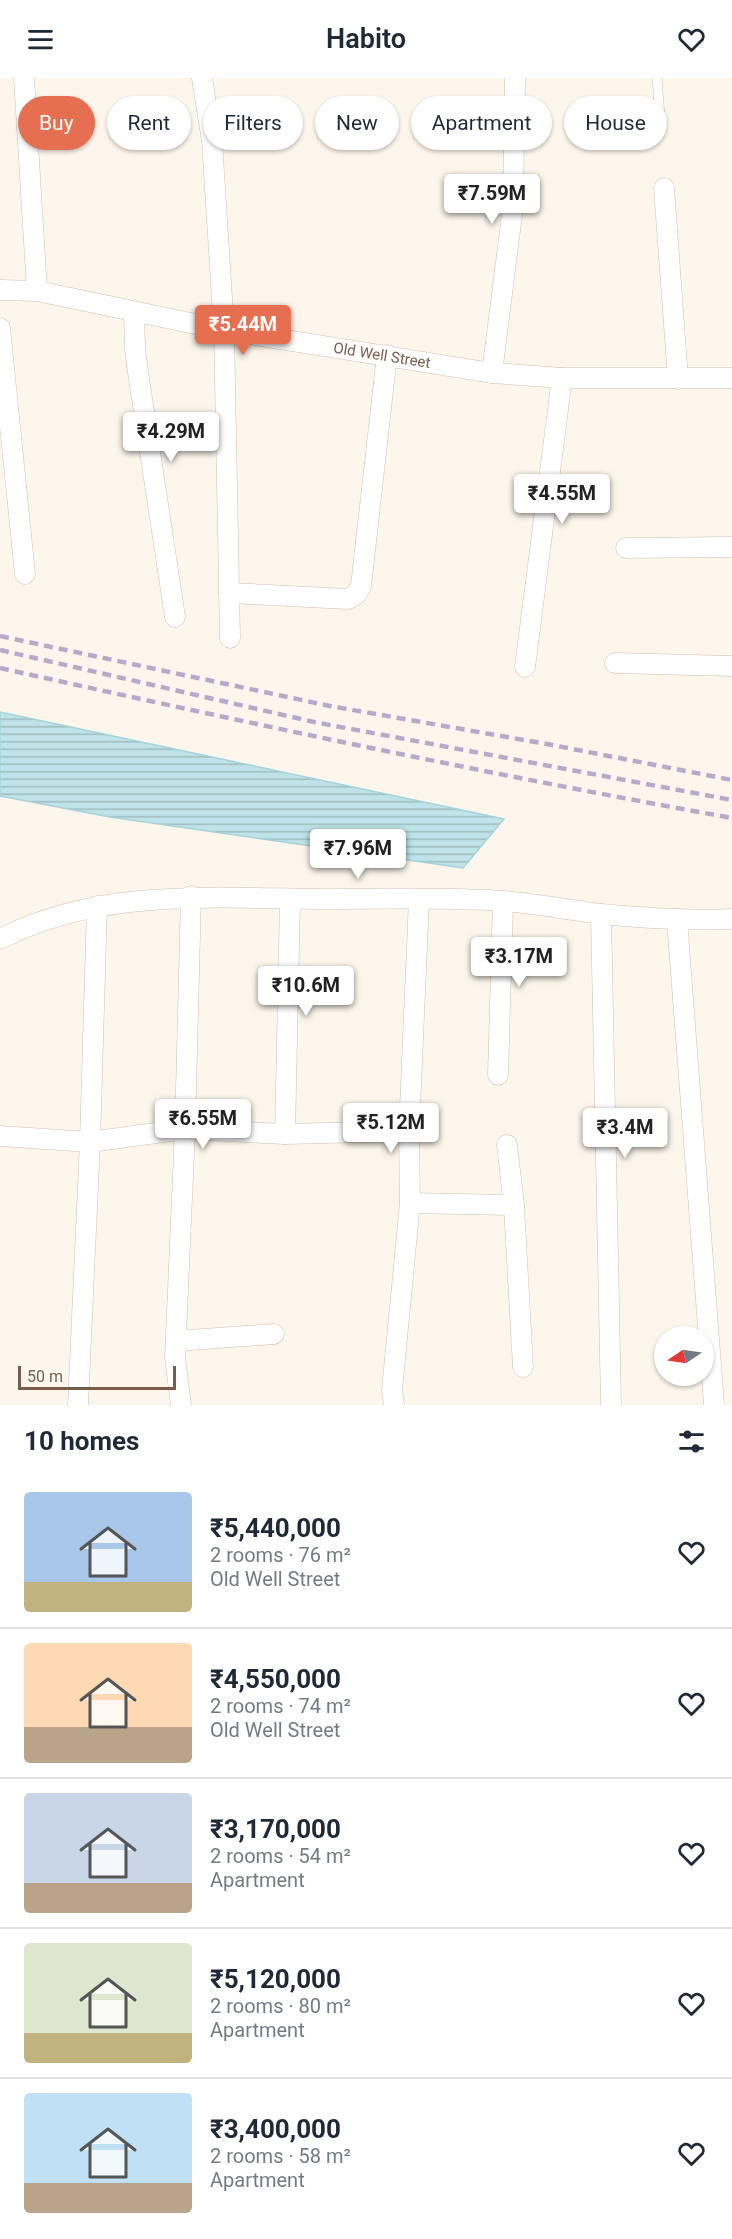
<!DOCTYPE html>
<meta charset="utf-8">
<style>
:root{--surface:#fff;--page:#f2f2f3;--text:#1f2937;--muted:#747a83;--line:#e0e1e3;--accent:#e76f51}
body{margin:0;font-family:Roboto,sans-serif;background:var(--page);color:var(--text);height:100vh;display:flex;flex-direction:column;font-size:22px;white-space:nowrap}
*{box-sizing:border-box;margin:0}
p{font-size:20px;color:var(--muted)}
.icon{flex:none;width:33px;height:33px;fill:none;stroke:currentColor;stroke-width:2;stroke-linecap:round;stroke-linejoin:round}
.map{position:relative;height:1327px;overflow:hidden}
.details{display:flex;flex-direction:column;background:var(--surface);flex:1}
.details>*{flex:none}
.hud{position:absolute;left:18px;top:18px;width:696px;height:54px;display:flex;gap:12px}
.needle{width:39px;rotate:257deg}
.tools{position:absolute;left:654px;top:1248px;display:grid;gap:12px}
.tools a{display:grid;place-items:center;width:60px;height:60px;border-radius:50%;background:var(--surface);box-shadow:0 2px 4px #0004;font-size:30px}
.scale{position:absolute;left:18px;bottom:15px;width:158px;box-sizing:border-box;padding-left:6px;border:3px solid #7a5c4d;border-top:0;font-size:16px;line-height:21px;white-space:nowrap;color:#7a5c4d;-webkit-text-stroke:4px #fffaf3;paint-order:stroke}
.price{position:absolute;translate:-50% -51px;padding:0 14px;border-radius:6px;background:#fff;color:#222;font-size:20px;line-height:39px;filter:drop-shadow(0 2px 3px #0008)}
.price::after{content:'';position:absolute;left:50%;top:36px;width:18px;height:14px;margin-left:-9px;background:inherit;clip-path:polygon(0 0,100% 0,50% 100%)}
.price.selected{background:var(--accent);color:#fff}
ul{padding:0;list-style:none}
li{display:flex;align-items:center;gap:18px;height:150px;padding:0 24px}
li+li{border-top:2px solid var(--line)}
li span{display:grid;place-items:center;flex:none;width:168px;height:120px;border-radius:6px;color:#555}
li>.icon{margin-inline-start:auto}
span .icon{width:72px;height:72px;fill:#fffc;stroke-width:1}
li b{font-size:26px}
h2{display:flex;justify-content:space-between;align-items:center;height:72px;padding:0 24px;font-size:26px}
.chip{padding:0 21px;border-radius:27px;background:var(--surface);box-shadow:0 2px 4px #0004;font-size:21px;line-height:54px}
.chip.selected{background:var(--accent);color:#fff}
header{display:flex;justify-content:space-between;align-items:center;height:78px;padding:0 24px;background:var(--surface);font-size:27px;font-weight:600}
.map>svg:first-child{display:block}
.water{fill:url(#water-rules);stroke:#a5d3da;stroke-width:1.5}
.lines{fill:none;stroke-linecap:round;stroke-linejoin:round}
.service-casing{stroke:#d1beb0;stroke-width:10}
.minor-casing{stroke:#d1beb0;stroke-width:21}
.service{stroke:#fff;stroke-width:9}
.minor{stroke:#fff;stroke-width:20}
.rail{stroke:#b9a8c9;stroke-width:4.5;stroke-dasharray:9 6;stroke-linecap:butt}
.labels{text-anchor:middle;stroke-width:4.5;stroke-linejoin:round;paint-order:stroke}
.street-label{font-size:15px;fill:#7a5c4d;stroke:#fffaf3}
</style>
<header><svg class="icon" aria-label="menu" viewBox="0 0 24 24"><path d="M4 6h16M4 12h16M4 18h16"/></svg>Habito<svg class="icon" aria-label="heart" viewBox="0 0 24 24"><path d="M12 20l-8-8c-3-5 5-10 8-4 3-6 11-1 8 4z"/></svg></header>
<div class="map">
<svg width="732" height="1327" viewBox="0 0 732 1327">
<defs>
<pattern id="water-rules" width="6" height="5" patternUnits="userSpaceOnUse" patternTransform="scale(1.5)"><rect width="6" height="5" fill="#bfe3e8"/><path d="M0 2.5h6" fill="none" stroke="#a0bbbe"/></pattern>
</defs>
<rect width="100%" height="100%" fill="#fdf6ec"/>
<!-- water -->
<path class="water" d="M0,634L504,741L463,790L110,739L0,718Z"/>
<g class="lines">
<defs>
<path id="service" d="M657,0L661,51"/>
<g id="minor">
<path d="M24,0L37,213"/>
<path d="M202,0L212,63L224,252L230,560"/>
<path d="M664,110L678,301"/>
<path id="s1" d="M0,212L37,213L224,252L492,295L562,300H732"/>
<path d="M134,234L135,271L139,301L175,539"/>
<path d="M0,250L25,496"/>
<path d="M492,295L513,129L515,0"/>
<path d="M626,470L732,469"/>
<path d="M229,515L348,521L356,517L361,508L387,277"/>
<path d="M615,585L732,588"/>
<path d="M525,589L562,300"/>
<path d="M601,836L611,1327"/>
<path d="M677,842L714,1327"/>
<path d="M0,861C100,810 212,820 320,821C381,821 442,819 502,823C535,825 568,832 601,836C644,840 688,843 732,841"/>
<path d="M498,997L503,823"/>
<path d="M285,1056L290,821"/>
<path d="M0,1058L90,1064L185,1051L285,1056L409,1053"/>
<path d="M507,1067L514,1127"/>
<path d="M410,1125L514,1127L523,1289"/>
<path d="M176,1263L274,1256"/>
<path d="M78,1327L90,1064L97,828"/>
<path d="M181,1327L175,1280L185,1051L191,818"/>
<path d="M394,1327L392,1312L410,1125L409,1053L419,822"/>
</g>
</defs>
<!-- service casing -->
<use href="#service" class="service-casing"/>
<!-- minor casing -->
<use href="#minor" class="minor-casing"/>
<!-- service -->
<use href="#service" class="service"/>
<!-- minor -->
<use href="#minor" class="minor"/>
<!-- rail -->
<path class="rail" d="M0,558L330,628L547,666L732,702
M0,572L314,644L732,722
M0,590C243,644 487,696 732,740"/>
</g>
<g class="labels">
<!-- street labels -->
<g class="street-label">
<text dy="5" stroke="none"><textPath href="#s1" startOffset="388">Old Well Street</textPath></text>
</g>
</g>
</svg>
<div class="tools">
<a><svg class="needle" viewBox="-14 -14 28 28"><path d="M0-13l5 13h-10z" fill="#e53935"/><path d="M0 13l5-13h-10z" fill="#747a83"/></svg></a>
</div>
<div class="scale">50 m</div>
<b class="price" style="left:492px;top:147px">₹7.59M</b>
<b class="price selected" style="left:243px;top:278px">₹5.44M</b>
<b class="price" style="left:171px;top:385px">₹4.29M</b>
<b class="price" style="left:562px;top:447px">₹4.55M</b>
<b class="price" style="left:358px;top:802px">₹7.96M</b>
<b class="price" style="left:519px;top:910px">₹3.17M</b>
<b class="price" style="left:306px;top:939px">₹10.6M</b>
<b class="price" style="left:203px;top:1072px">₹6.55M</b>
<b class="price" style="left:391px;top:1076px">₹5.12M</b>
<b class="price" style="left:625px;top:1081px">₹3.4M</b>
<div class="hud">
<a class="chip selected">Buy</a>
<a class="chip">Rent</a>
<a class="chip">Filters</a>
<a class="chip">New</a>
<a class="chip">Apartment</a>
<a class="chip">House</a>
</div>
</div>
<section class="details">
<h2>10 homes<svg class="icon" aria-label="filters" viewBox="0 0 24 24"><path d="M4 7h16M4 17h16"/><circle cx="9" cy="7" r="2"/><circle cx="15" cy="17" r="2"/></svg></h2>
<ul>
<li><span style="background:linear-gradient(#a9c7e8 75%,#c2b280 0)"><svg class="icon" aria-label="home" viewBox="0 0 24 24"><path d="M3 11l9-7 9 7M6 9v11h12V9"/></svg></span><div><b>₹5,440,000</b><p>2 rooms · 76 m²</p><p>Old Well Street</p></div><svg class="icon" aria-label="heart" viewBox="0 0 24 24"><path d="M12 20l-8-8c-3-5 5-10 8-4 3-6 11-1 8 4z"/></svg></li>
<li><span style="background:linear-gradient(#ffd9b3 70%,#b9a48a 0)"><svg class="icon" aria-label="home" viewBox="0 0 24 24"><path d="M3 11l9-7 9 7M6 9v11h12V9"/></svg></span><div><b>₹4,550,000</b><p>2 rooms · 74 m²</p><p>Old Well Street</p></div><svg class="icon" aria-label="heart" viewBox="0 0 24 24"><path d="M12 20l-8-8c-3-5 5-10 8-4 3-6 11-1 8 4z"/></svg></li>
<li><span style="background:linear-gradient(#c9d6e8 75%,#b9a48a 0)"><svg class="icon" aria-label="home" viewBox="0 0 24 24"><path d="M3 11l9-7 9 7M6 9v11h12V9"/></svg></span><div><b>₹3,170,000</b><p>2 rooms · 54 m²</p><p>Apartment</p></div><svg class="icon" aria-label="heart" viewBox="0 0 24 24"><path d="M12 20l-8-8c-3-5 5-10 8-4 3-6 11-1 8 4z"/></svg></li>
<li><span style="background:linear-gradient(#dfe7d0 75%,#c2b280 0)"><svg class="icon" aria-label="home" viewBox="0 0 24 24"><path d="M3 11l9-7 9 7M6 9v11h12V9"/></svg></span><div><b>₹5,120,000</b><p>2 rooms · 80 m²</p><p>Apartment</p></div><svg class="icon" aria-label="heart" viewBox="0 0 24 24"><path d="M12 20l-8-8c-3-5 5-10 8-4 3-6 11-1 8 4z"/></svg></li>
<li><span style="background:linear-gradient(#bfe0f5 75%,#b9a48a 0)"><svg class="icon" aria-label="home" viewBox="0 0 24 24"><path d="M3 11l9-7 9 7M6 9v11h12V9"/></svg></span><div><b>₹3,400,000</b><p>2 rooms · 58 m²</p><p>Apartment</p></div><svg class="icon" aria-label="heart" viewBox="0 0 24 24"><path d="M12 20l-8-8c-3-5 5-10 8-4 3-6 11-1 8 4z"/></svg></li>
</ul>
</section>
